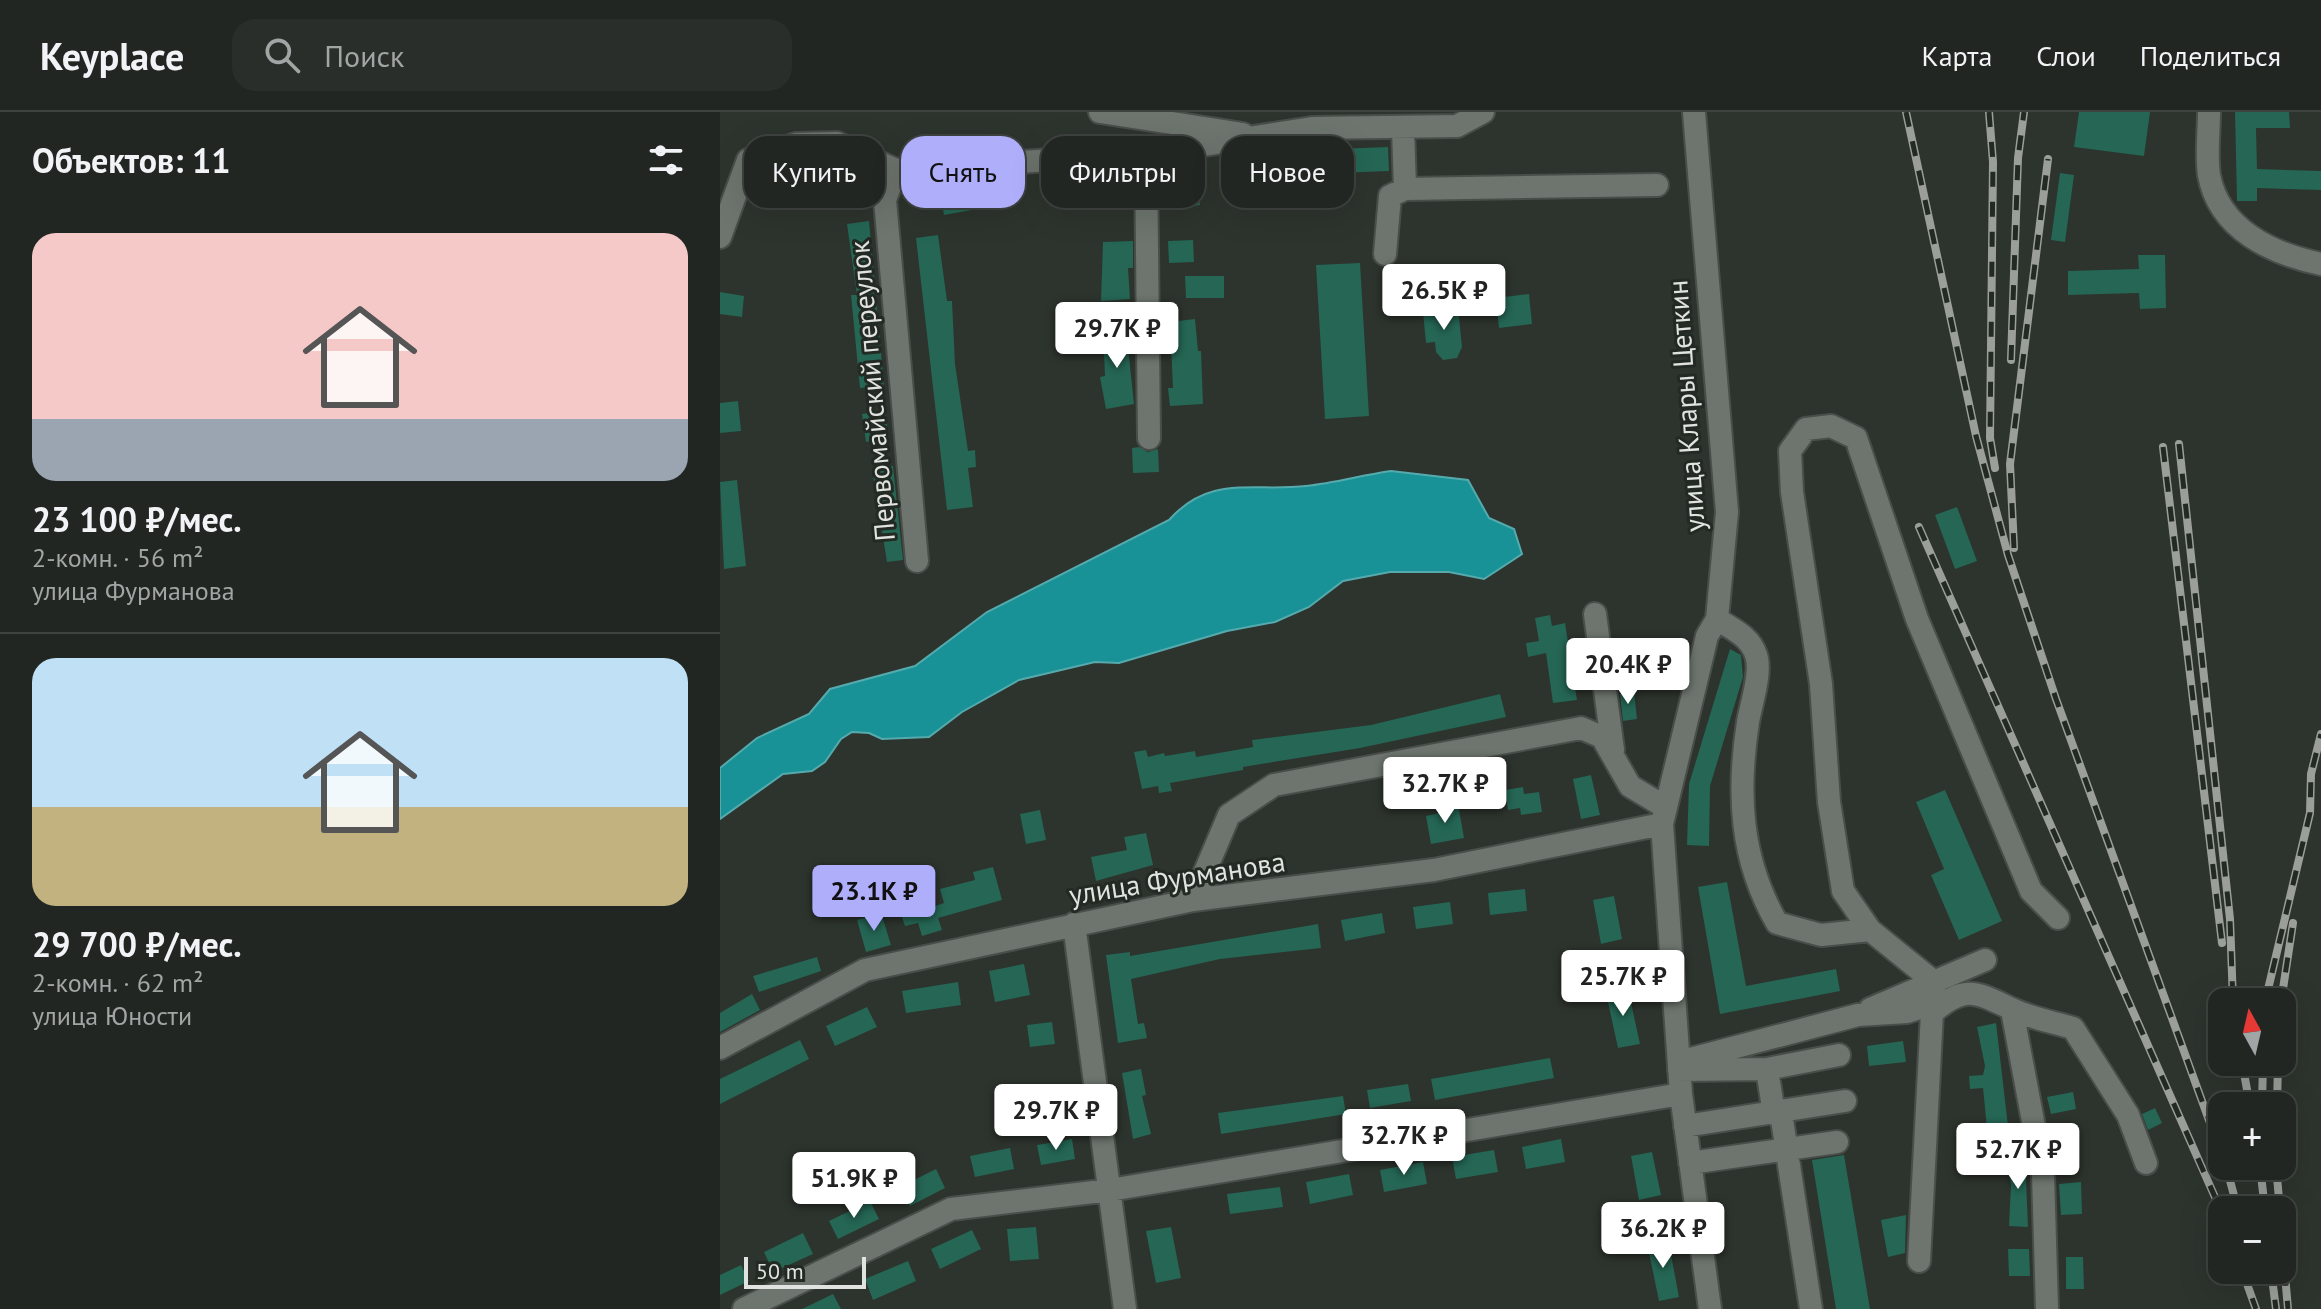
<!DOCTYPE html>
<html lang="ru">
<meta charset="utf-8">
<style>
:root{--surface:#222622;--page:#2a2e2a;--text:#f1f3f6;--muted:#a2a5a5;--line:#3f4340;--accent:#aeaefb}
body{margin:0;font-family:"PT Sans",sans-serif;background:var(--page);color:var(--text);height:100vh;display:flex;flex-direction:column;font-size:30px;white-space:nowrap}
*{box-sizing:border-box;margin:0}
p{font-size:26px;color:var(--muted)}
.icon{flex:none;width:44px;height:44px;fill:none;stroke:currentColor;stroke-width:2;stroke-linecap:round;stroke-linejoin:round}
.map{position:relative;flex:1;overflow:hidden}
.details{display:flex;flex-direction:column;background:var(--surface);width:720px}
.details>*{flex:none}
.top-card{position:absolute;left:24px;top:24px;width:760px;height:72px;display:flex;gap:16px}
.needle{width:52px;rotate:352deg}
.controls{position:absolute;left:1488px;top:876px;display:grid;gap:16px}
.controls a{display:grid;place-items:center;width:88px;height:88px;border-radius:16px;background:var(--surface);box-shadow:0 8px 32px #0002,0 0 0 2px var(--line);font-size:40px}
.scale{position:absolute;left:24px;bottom:20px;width:122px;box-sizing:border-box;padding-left:8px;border:4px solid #e0e3df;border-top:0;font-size:22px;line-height:28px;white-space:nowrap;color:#e0e3df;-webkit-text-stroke:6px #232923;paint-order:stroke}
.price{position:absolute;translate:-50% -68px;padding:0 18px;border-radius:8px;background:#fff;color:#222;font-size:26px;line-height:52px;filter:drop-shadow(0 2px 4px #0008)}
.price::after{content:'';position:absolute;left:50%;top:48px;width:24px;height:18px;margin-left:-12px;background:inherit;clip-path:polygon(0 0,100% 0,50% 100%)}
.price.active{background:var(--accent);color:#111}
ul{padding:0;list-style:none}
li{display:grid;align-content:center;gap:16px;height:424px;padding:0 32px}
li+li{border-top:2px solid var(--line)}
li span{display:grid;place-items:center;height:248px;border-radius:24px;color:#555}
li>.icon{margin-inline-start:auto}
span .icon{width:144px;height:144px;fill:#fffc;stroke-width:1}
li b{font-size:34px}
h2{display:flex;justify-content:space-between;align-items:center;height:96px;padding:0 32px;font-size:34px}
.pill{padding:0 28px;border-radius:24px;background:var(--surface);box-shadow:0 8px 32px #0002,0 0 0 2px var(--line);font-size:28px;line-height:72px}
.pill.active{background:var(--accent);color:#111}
header{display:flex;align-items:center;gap:48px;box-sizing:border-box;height:112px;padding:0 40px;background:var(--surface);border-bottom:2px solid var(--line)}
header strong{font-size:38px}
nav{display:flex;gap:44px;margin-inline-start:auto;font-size:28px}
.search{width:560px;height:72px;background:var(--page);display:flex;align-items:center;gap:20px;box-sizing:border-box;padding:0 28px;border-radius:24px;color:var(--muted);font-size:30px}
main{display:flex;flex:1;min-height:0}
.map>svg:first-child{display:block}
.water{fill:#199297;stroke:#55aaad;stroke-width:2}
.building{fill:#256654}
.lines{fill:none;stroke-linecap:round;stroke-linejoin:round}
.minor-casing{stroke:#4a4e4a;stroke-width:26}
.minor{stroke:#6e756e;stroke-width:22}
.rail-casing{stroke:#9b9f9a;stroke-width:8}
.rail{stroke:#232923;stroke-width:5;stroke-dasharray:15;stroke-linecap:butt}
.labels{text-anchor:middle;stroke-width:6;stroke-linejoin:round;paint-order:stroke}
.street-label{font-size:28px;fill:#e0e3df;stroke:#232923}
</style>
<header>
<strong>Keyplace</strong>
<div class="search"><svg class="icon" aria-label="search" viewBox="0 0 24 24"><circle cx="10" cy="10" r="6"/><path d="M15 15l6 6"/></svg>Поиск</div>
<nav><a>Карта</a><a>Слои</a><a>Поделиться</a></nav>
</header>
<main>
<section class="details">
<h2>Объектов: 11<svg class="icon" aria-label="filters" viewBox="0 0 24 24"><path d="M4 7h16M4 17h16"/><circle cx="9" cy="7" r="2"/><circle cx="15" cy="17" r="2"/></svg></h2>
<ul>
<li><span style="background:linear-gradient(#f6c9c9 75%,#9aa5b1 0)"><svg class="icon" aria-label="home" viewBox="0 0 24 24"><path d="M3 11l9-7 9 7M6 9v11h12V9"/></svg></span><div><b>23 100 ₽/мес.</b><p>2-комн. · 56 m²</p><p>улица Фурманова</p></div></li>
<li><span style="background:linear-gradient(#bfe0f5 60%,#c2b280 0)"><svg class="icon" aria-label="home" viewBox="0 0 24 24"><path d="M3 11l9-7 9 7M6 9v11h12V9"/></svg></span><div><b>29 700 ₽/мес.</b><p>2-комн. · 62 m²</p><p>улица Юности</p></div></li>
</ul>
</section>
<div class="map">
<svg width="1601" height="1197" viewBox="0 0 1601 1197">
<rect width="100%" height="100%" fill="#2d332d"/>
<!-- water -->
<path class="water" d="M671,359L748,368L769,406L794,417L802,442L764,467L729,460H670L623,469L589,495L555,510L507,519L399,551L375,550L299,568L242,600L209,625L162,627L149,621L132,620L121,627L105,650L92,659L63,662L0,707V656L37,626L89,602L110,577L195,554L267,500L449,408C490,362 532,380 586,374C615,371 642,363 671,359Z"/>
<!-- building -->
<path class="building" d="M1359,0H1430L1424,44L1354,35Z
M1515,0H1569L1570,16H1536L1537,57L1601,59V78L1537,76V89H1517Z
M668,35L669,59L617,61L616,37Z
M586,37L591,66L554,72L549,43Z
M145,60L148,81L123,84L120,62Z
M1340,61L1354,63L1345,130L1331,128Z
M239,70L240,77L253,75L257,97L224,103L219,74Z
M412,71L413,93L386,95L385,72Z
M476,72L480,93L452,98L448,76Z
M149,109L164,274L140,276L131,183H137L127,112Z
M218,123L227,189H232L235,252L248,339L255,338L256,355L248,356L253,395L227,398L196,126Z
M473,128L474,150L449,151L448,129Z
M413,129V156H408L410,187L381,189L383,130Z
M1418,143H1445L1446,196L1420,197L1419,181L1348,183V159L1419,157Z
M640,151L649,304L605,307L596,153Z
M465,164H504V186H466Z
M0,180L24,184L22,205L0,202Z
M809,182L812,212L779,216L776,186Z
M738,196L742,235L737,246L723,248L716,240L715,230L706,231L703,200Z
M475,207L478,239H481L483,292L450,294L448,276H453L450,210Z
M383,217H406L414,292L386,297L380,265L385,264Z
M18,289L21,319L0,321V291Z
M165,299L169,326L146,330L142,302Z
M419,335L428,340L438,337L439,360L413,361L412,336Z
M173,354L183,448L167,450L152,357Z
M17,368L26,454L4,457L0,370Z
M1237,395L1257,449L1235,457L1215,403Z
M830,503L832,514L845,511L857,588L833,591L826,541L808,545L806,531L819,529L815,506Z
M1010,537L1021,543L1023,565L990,674L989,734L967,733L969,672Z
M914,580L917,607L903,609L900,582Z
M780,582L786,605L640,636L523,655V658L450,671L452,679L439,681L438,674L422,677L414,640L426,638L428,645L444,641L445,644L475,639L476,645L533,635L532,628L651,613Z
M871,663L880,703L861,707L853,667Z
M803,675L804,682L819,680L822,700L801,703L800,696L788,698L785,678Z
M1225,678L1282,809L1239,828L1211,763L1224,757L1196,690Z
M738,692L744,726L711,732L706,704L724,700L723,695Z
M320,698L326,728L306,732L300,702Z
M426,721L433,753L376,769L371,745L407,738L404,725Z
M273,755L282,788L218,806L222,818L202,824L198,811L185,814L182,805L224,791L220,777L255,768L253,760Z
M1007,770L1026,874L1116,857L1120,879L1000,902L978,775Z
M805,777L807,799L770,803L768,781Z
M894,784L902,827L881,832L873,788Z
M730,790L733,812L696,817L693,795Z
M161,801L171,833L146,840L137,808Z
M662,801L665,821L625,829L621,808Z
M598,812L601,836L500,847L411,867L418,912L424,911L427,926L398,931L386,843L410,840V844Z
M97,845L101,859L39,880L33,864Z
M304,852L310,883L275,890L269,859Z
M238,870L241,893L186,901L182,879Z
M908,877L920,932L898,936L886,881Z
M32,882L40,898L0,920V901Z
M147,895L157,915L115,934L106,914Z
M332,910L335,932L310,935L307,913Z
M1276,911L1288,1014L1267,1016L1263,976L1250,977L1249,964L1263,963L1265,954L1257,915Z
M80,928L89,947L0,992V967Z
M1183,929L1186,950L1149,954L1147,934Z
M830,946L834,966L715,988L711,967Z
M421,957L426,983L422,984L431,1022L413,1027L402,961Z
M688,972L691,989L650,996L647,978Z
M1353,980L1356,997L1331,1002L1327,985Z
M623,984L626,1002L501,1022L498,1001Z
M1435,996L1442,1011L1428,1018L1422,1002Z
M352,1027L355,1047L321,1053L317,1033Z
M841,1027L845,1050L806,1057L802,1035Z
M290,1036L294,1057L255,1065L250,1044Z
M774,1038L778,1060L736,1067L732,1045Z
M932,1040L941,1083L919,1088L911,1044Z
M1124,1043L1150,1197H1116L1092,1048Z
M1287,1043H1305L1308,1115L1289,1114L1291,1073Z
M703,1050L707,1072L664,1080L660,1058Z
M216,1057L225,1076L190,1094L180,1075Z
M629,1062L633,1083L590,1092L586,1070Z
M1361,1070L1362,1102L1341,1103L1339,1072Z
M560,1075L563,1095L510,1102L507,1082Z
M150,1089L159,1107L118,1127L109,1109Z
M1186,1103L1185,1141L1168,1145L1161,1108Z
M316,1115L319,1147L290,1149L287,1117Z
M451,1115L461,1166L436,1171L426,1119Z
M252,1118L261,1137L220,1157L211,1137Z
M83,1121L93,1142L53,1160L44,1140Z
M948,1127L959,1185L939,1189L927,1131Z
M1288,1137H1309L1310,1164H1289Z
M1346,1145H1363L1364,1177H1346Z
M188,1149L196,1169L153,1188L145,1167Z
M21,1153L29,1169L0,1183V1163Z
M113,1182L121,1197H82Z"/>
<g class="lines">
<defs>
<path id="minor" d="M380,0L523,22
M974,0L1007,400L997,507L987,524L942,712L961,982L990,1197
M1489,0C1489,20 1486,43 1489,63C1499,118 1553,142 1601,152
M426,42L429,326
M176,58L165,88L197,449
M685,77L937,73
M0,125L28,48L76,32L117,31L176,58L426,42L592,16L737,14L763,0
M665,142L670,84L685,77L683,16
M875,502L893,638
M997,507C1012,517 1030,524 1036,543C1042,560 1031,592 1028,610C1017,681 1020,747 1057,811L1101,823L1150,818
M473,788L509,703L554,673L861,616L882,625L910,674L945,695
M354,812L405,1197
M1213,869L1150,818L1123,779L1109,690L1101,572L1072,380L1070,339L1086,317L1111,314L1136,326L1197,507L1311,779L1338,806
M1150,897L1265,848
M1292,898L1323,1062L1327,1197
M0,936L145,858L473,788L714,758L942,712
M959,950L1138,903L1187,900L1224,888
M1047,957L1054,1002
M959,958L1047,957L1119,943
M1061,1001L1091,1197
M965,1014L1125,989
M970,1051L1117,1030
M1199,1149L1212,901C1245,872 1256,880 1292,897C1310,906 1333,910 1353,916L1408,1003L1426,1051
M24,1197L231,1097L390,1078L961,982"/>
</defs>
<!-- minor casing -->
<use href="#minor" class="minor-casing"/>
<!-- minor -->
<use href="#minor" class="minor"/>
<defs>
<path id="rail" d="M1186,0L1256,324L1288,443L1336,587L1502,1044
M1269,0L1273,50L1270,326L1275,356
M1291,248L1298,46L1304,0
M1459,332L1510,807L1513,890
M1443,335L1502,831
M1199,415L1502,1101
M1294,436L1290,352L1328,47
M1545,890L1590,701L1591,662L1601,622
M1561,890L1573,811
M1522,950L1530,994
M1542,994L1543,950
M1557,994L1558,950
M1506,1054L1518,1098
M1540,1054L1545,1098
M1556,1054L1560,1098
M1562,1129L1568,1197
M1522,1158L1536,1197
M1551,1158L1556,1197"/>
</defs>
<!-- rail casing -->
<use href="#rail" class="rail-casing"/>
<!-- rail -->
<use href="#rail" class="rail"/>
</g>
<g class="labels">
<!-- street labels -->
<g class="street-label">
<text transform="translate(152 279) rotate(-95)" y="10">Первомайский переулок</text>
<text transform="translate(966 294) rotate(-94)" y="10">улица Клары Цеткин</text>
<text transform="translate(457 766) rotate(-9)" y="10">улица Фурманова</text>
</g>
</g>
</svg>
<div class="controls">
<a><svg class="needle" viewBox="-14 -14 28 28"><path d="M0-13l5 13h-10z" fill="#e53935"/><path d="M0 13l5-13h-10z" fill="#a2a5a5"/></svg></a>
<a>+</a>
<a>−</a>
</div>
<div class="scale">50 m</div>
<b class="price" style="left:724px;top:220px">26.5K ₽</b>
<b class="price" style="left:397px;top:258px">29.7K ₽</b>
<b class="price" style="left:908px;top:594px">20.4K ₽</b>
<b class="price" style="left:725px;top:713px">32.7K ₽</b>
<b class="price active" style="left:154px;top:821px">23.1K ₽</b>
<b class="price" style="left:903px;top:906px">25.7K ₽</b>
<b class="price" style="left:336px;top:1040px">29.7K ₽</b>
<b class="price" style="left:684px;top:1065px">32.7K ₽</b>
<b class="price" style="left:1298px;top:1079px">52.7K ₽</b>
<b class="price" style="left:134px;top:1108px">51.9K ₽</b>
<b class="price" style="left:943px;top:1158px">36.2K ₽</b>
<div class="top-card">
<a class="pill">Купить</a>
<a class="pill active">Снять</a>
<a class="pill">Фильтры</a>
<a class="pill">Новое</a>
</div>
</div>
</main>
